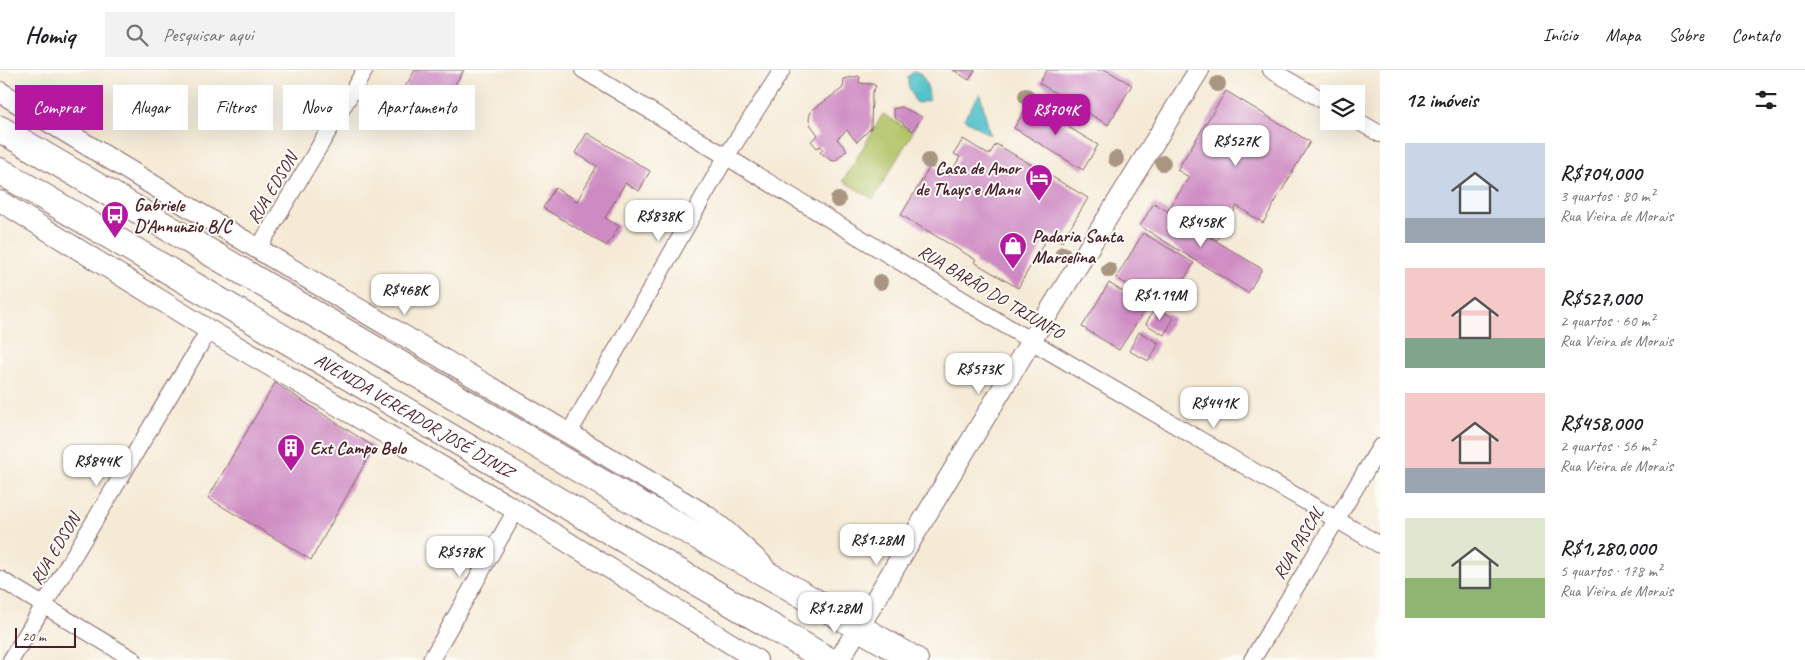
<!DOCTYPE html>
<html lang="pt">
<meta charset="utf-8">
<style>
:root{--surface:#fff;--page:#f2f2f2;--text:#202124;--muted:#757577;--line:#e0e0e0;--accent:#b5179e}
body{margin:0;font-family:Caveat,sans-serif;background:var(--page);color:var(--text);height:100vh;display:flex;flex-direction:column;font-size:19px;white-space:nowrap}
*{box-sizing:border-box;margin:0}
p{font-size:16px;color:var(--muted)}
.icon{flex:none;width:28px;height:28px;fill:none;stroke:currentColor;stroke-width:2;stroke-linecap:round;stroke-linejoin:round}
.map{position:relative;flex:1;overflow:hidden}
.side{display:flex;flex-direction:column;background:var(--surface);width:425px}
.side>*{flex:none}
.top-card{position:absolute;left:15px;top:15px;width:475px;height:45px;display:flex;gap:10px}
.controls{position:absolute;left:1320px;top:15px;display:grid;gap:10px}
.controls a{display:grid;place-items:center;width:45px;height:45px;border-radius:0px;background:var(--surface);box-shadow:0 5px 20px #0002;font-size:25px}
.scale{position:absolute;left:15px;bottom:12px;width:61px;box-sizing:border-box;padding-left:5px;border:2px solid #4a1f2b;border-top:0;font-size:14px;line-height:18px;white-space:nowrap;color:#4a1f2b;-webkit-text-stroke:4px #fdfcf7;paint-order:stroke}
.price{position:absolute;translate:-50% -42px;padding:0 11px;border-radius:10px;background:#fff;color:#222;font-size:16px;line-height:32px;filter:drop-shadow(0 1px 2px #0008)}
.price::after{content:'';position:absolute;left:50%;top:30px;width:15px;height:11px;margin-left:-8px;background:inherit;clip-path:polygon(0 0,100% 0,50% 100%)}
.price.selected{background:var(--accent);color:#fff}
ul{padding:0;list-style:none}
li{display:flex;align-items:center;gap:15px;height:125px;padding:0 25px}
li span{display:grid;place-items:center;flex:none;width:140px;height:100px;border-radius:0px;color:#555}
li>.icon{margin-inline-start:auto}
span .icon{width:60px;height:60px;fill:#fffc;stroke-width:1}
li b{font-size:21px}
h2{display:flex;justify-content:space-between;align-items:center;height:60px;padding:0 25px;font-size:21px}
.tag{padding:0 18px;border-radius:0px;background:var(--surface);box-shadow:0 5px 20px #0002;font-size:18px;line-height:45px}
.tag.selected{background:var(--accent);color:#fff}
header{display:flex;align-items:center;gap:30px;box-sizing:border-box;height:70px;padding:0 25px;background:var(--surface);border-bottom:1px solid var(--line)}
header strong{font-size:24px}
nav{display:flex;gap:28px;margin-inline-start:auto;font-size:18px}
.search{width:350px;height:45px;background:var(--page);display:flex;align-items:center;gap:12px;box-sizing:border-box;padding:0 18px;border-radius:0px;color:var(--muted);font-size:19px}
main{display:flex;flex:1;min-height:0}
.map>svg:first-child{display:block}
.green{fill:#b2c468;stroke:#7e724a}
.water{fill:#55c3cb;stroke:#50717b}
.building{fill:#ce8ac2}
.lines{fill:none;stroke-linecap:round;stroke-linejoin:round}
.minor-casing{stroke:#866667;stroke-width:18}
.tertiary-casing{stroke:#866667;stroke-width:22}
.primary-casing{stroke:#866667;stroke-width:28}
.minor{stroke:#fff;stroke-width:16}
.tertiary{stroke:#fff;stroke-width:20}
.primary{stroke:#fff;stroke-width:26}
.tree{fill:#a89682}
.labels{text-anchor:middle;stroke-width:4;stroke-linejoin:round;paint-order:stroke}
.poi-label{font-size:18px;font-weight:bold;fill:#4a1f2b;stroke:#fdfcf7;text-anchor:start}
.street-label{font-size:18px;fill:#4a1f2b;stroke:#fdfcf7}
</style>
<header>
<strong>Homiq</strong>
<div class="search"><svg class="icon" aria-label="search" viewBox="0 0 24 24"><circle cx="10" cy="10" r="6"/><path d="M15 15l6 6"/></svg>Pesquisar aqui</div>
<nav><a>Início</a><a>Mapa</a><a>Sobre</a><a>Contato</a></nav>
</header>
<main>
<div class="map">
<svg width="1380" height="590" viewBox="0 0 1380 590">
<rect width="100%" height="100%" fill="#fdfcf7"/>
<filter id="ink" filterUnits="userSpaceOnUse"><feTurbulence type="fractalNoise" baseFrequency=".02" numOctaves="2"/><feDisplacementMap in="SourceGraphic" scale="10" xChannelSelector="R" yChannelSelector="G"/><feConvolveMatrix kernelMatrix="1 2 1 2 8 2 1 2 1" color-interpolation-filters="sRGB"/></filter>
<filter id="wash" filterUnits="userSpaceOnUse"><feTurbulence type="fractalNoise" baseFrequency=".0096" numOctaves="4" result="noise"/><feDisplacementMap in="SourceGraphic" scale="20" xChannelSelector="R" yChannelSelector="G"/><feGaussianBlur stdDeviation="1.12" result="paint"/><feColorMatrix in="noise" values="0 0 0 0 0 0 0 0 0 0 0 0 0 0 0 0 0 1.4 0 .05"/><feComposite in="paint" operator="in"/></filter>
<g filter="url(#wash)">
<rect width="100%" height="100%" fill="#f5ead6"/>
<!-- green -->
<path class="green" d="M883,44L913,62L873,129L843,111Z"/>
<!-- water -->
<path class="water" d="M914,2L920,3C926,11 929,19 929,30L919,33L915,32L908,15V6Z
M980,23L990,65L964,49Z"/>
<g id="blocks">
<!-- building -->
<path class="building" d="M415,0H464L436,46L401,24Z
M953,0H975L969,10Z
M1047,0H1106L1132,15L1108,55L1039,13Z
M858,6L860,7L859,13L873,14L876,16L872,23L871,58L857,72L847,60L837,69L847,80L835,91L830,90L820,82L823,79L820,76L817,78L811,71L818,65L810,54L809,49L811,41L843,18L844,9Z
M1226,21L1310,72L1263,153L1237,136L1217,170L1168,140L1189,107L1177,100Z
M1029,33L1098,75L1083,100L1014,58Z
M902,37L922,47L913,61L904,55L903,53L895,48L893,39Z
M587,63L650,101L639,121L625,113L605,148L619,156L607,176L543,138L555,118L577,131L597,96L575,83Z
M963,69L989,85L996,74L1088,128L1062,172L1049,164L1018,218L974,192L976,190L901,145L931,95L949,106L960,87L954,84Z
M1154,133L1262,199L1248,223L1140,156Z
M1143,163L1194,193L1167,238L1116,208Z
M1109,213L1147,237L1119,280L1082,257Z
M1155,237L1174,248L1164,265L1146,254Z
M1139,262L1159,273L1149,291L1129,281Z
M275,313L374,377L311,490L208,428Z"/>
</g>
</g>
<g filter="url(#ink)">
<use href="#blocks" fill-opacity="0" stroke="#866667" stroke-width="1"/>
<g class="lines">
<defs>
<path id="minor" d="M583,0L1031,271L1380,475
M1271,0L1329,34
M1356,50L1380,64
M258,179L365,0
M569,363L726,87L782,0
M0,509L134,590
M11,590L209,260
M431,590L516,440
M1252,590L1380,377"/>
<path id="tertiary" d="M0,22L258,179L706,445L726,461L763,495
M0,131L209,260L516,440L757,590
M839,590L1031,271L1199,0"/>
<g id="primary">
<path d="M0,59L621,424L779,511L915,590"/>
<path id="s1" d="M0,101L828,590"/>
</g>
</defs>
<!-- minor casing -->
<use href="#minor" class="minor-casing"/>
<!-- tertiary casing -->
<use href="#tertiary" class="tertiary-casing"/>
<!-- primary casing -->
<use href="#primary" class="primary-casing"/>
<!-- minor -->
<use href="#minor" class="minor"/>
<!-- tertiary -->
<use href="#tertiary" class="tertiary"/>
<!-- primary -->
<use href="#primary" class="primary"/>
</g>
<!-- trees -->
<g class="tree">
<circle cx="1218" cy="14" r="8"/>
<circle cx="1026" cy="26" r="8"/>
<circle cx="1116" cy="89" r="8"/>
<circle cx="929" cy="91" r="8"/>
<circle cx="1163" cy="93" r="8"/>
<circle cx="838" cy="130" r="8"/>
<circle cx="1063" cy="184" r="8"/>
<circle cx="1109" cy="200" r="8"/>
<circle cx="880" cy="212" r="8"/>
</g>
</g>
<!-- icons -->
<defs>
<symbol id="hotel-pin" viewBox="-11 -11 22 30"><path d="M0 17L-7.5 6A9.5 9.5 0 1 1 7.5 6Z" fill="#b5179e" stroke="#fdfcf7"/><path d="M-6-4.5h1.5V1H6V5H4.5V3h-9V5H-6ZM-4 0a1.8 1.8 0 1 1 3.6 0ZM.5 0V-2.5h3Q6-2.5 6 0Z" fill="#fff"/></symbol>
<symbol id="bus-pin" viewBox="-11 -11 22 30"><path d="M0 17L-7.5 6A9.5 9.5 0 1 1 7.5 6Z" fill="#b5179e" stroke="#fdfcf7"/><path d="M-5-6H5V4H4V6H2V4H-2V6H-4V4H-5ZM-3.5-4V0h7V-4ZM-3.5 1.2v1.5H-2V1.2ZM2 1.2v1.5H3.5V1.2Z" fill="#fff"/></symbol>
<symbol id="shop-pin" viewBox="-11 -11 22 30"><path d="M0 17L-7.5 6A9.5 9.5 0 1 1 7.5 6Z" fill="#b5179e" stroke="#fdfcf7"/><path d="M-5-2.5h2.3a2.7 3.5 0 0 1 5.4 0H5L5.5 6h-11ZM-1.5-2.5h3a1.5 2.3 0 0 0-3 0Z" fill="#fff"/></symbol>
<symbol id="building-pin" viewBox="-11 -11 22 30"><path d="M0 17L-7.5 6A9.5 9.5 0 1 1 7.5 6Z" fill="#b5179e" stroke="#fdfcf7"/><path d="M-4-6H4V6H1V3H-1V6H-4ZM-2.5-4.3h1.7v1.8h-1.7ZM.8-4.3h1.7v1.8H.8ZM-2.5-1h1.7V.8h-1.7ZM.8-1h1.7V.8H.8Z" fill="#fff"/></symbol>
</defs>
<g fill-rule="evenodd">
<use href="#hotel-pin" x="1023" y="92" width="32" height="43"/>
<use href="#bus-pin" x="99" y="129" width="32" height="43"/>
<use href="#shop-pin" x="997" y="160" width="32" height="43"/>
<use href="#building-pin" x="275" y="362" width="32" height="43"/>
</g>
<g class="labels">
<!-- poi labels -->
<g class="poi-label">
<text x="1020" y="104" text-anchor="end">Casa de Amor<tspan x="1020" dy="21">de Thays e Manu</tspan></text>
<text x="134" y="141">Gabriele<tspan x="134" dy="21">D'Annunzio B/C</tspan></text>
<text x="1032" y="172">Padaria Santa<tspan x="1032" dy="21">Marcelina</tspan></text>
<text x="310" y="384">Ext Campo Belo</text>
</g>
<!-- street labels -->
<g class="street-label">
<text transform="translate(272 118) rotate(-59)" y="6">RUA EDSON</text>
<text transform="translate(991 222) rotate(31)" y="6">RUA BARÃO DO TRIUNFO</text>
<text dy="6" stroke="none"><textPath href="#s1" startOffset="481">AVENIDA VEREADOR JOSÉ DINIZ</textPath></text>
<text transform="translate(1298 473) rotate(-59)" y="6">RUA PASCAL</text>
<text transform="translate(55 479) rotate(-59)" y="6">RUA EDSON</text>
</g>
</g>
</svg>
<div class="controls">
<a><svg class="icon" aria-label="layers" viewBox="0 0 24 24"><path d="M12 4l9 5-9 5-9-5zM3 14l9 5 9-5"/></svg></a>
</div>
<div class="scale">20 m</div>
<b class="price selected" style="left:1056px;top:66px">R$704K</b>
<b class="price" style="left:1236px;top:97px">R$527K</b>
<b class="price" style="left:659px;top:172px">R$838K</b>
<b class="price" style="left:1201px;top:178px">R$458K</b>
<b class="price" style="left:405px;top:246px">R$468K</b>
<b class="price" style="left:1160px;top:251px">R$1.19M</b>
<b class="price" style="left:979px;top:325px">R$573K</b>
<b class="price" style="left:1214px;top:359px">R$441K</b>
<b class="price" style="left:97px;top:417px">R$844K</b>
<b class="price" style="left:877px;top:496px">R$1.28M</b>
<b class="price" style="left:460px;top:508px">R$578K</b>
<b class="price" style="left:835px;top:564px">R$1.28M</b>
<div class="top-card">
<a class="tag selected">Comprar</a>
<a class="tag">Alugar</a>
<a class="tag">Filtros</a>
<a class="tag">Novo</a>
<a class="tag">Apartamento</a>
</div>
</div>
<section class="side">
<h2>12 imóveis<svg class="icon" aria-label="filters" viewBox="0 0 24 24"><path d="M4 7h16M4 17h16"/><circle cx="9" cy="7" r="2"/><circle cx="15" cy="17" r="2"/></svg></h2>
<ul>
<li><span style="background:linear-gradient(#c9d6e8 75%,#9aa5b1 0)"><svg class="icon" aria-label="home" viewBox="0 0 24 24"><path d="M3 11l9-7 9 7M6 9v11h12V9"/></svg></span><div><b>R$704,000</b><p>3 quartos · 80 m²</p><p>Rua Vieira de Morais</p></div></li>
<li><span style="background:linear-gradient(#f6c9c9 70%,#7fa58c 0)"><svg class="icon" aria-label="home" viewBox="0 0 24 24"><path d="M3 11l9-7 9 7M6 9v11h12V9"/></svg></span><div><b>R$527,000</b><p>2 quartos · 60 m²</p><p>Rua Vieira de Morais</p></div></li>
<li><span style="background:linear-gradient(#f6c9c9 75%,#9aa5b1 0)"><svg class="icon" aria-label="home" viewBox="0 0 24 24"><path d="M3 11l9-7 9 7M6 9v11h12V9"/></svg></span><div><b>R$458,000</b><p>2 quartos · 56 m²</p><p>Rua Vieira de Morais</p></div></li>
<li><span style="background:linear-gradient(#dfe7d0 60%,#8fb573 0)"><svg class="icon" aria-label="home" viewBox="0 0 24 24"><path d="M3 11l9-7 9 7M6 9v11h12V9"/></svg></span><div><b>R$1,280,000</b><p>5 quartos · 178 m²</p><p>Rua Vieira de Morais</p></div></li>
</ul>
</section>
</main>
